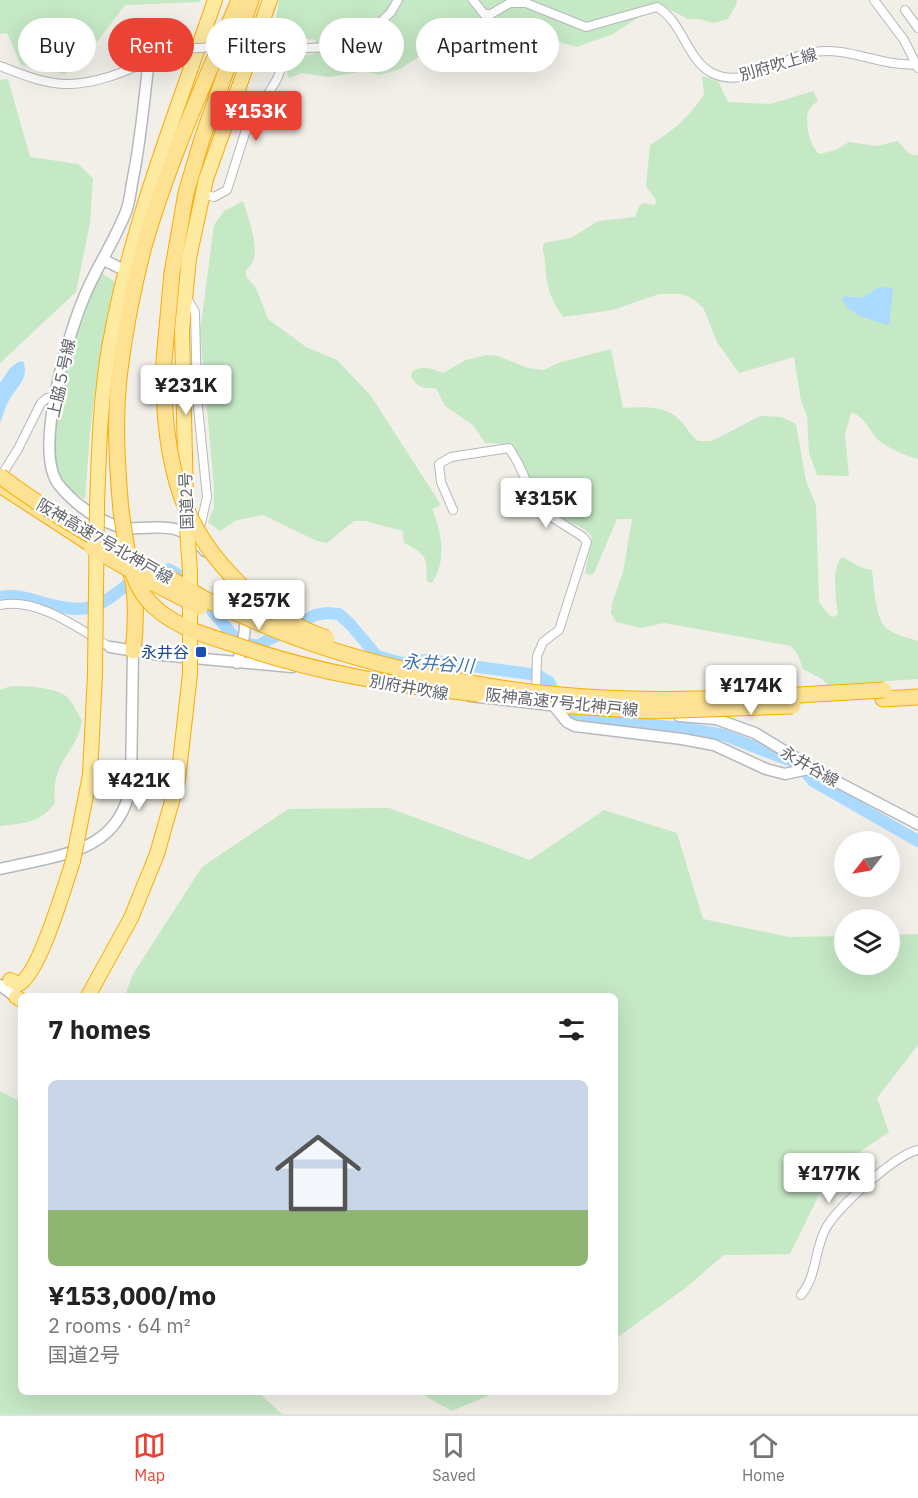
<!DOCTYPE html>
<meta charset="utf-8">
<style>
:root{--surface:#fff;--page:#f2f2f2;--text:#222;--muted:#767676;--line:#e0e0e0;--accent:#ea4335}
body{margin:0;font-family:"IBM Plex Sans","Noto Sans JP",sans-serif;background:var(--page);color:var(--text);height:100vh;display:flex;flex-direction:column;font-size:22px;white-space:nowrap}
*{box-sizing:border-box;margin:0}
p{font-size:20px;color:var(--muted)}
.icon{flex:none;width:33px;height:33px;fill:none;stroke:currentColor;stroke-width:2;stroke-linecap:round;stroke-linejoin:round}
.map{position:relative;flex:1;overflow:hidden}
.sheet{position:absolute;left:18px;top:993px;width:600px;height:402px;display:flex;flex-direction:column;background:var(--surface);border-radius:9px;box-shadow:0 6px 24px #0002}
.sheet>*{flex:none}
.banner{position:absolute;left:18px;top:18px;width:600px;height:54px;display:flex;gap:12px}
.needle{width:39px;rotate:239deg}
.tools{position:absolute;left:834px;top:831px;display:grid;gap:12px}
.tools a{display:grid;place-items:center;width:66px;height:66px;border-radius:50%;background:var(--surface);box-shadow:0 6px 24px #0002;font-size:30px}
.price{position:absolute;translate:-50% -51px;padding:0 14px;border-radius:6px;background:#fff;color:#222;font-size:20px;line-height:39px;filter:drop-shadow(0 2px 3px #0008)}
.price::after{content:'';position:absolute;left:50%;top:36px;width:18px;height:14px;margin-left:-9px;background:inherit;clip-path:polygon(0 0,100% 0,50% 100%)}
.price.current{background:var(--accent);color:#fff}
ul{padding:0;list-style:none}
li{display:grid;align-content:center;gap:12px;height:318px;padding:0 30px}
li+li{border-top:2px solid var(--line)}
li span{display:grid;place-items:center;height:186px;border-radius:9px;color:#555}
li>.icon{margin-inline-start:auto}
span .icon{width:108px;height:108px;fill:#fffc;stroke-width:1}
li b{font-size:26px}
h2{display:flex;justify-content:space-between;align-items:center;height:72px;padding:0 30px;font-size:26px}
.tag{padding:0 21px;border-radius:27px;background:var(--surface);box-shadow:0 6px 24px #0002;font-size:21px;line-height:54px}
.tag.current{background:var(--accent);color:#fff}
.dock{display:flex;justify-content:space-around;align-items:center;height:84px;border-top:2px solid var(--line);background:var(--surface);font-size:16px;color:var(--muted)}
.dock a{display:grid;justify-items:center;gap:3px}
.dock .current{color:var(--accent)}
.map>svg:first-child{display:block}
.green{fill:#c5e8c5;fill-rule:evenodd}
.water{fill:#aadaff}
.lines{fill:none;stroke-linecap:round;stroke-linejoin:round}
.river{stroke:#aadaff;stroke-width:12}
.minor-casing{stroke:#b5b8bc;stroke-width:10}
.tertiary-casing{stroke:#b5b8bc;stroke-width:13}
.trunk-casing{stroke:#f9ab00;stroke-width:16}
.motorway-casing{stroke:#f9ab00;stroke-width:17}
.minor{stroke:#fff;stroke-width:8}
.tertiary{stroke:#fff;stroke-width:10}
.trunk{stroke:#feeaa1;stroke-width:14}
.motorway{stroke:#fde293;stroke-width:15}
.minor-bridge-casing{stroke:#b5b8bc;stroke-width:10;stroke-linecap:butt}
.trunk-bridge-casing{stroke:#f9ab00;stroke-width:16;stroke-linecap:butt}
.motorway-bridge-casing{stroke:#f9ab00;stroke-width:17;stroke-linecap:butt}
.minor-bridge{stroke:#fff;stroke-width:8}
.trunk-bridge{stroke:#feeaa1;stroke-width:14}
.motorway-bridge{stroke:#fde293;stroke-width:15}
.transit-dot{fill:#1a4fb4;stroke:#fff;stroke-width:2}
.labels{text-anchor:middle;stroke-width:4.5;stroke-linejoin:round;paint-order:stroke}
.street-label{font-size:16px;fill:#5f6368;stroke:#fff}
.transit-label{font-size:16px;fill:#164399;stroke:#fff;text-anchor:end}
.water-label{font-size:18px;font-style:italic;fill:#4174aa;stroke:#fff}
</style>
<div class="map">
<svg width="918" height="1414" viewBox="0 0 918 1414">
<rect width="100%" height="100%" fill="#f1efe8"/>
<!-- green -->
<path class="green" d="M0,0H200L199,2L125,5L96,43L65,74L21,65L7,33L0,34Z
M279,0H737L736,5L728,19L714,23L698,19H688L659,4L613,34L577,47L516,30L436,44L427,52L398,70L379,75L364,71L329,77L301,73L289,78L286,71L287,66L298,56L313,54L316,40L280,36L275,25Z
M702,76L718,81L728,102L770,104L813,91L818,101C814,104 810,106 808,112C805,123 810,149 820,154L836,150L849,142L877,146L897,141C906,147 905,156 918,155V459C906,456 893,450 882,443C870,435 866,415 851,413L845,435L849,476L817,475L809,453L807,416L801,401L794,357L739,373L717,342L703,307L690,297L681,294H659L613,310L563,317C549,295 547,289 545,262C545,254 541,250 544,243L571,238L598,221L635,217L639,207L643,203L655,205L656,200L646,186L650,145C674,130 687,119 704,95ZM879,287L867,320L846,296L861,298Z
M8,79L30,157L78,164L93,178L90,223L76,292L0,363V80Z
M243,201C248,219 265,257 246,270V276L256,288L268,319L306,347L337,360L371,396L441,505L432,509C442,532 447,561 432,583L427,581C426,555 427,555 404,543L403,531L365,521H354L327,543L317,541L263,515L237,520L220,531L208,522L214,507V487L200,332L214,225L224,211Z
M102,273L115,282L98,367L90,433L85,499C79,495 70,492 65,487C38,461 70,348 82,316C88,301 95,287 102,273Z
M611,349L623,408C642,407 664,405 679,419C686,426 690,435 698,441H712L760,416L782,417L796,424L806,481L816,505L819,602L829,615L834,617L838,614C836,599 831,568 842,557L862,568L872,570C874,585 875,619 887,629C896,635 908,638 918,641V679L828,685L822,679L803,669L798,655L791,646L664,623L641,628L616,622L611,613L612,603L623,572L632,519H617L594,573L589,575L585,573L592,537C581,521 554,522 538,502L513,444L485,443L474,426L445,406L436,388C423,389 417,387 411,376L413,371C425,365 430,368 443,373L466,360L487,355L498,356L528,368L544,370L558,363Z
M11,686C26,686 54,687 66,696C73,702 77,713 82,720C78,753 50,760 55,803C39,824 24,823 0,826V690Z
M389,808L530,860L604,810L677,833L703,919L789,937L844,936V964H890V935L918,934V1045L877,1098L889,1132L830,1172L790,1254L724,1255L684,1289L615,1339V996H125L133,974L202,867L288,809Z
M0,1091L21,1102V1392H258L282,1414H0Z
M418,1392H497L452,1411Z"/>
<!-- water -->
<path class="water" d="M879,287L893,288L889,325C874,321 850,316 842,300L845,296L861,298Z
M23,361C30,378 16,388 9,400C5,407 3,416 0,423V383L10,368L18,362Z"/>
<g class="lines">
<!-- river -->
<path class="river" d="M168,569L184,578L237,640L257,646L315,615L327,613L339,614L350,624L377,656L402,663L427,660L537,675L549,682L551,686
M0,597C14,594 27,598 41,602C91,617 99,607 137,577
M567,712L571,718L683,728L724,735L799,764L813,781L918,841"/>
<defs>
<path id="minor" d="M473,0L484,14H491L510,3H526L586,27L657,7C684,23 686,59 712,73C744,89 778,60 809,53C846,44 881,68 918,64
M874,0L904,40L918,68
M905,10L918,28
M275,48L289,49L329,47L353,49L391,12L398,0
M0,66C21,74 44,84 67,84C105,84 139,64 174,51
M202,194L214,197L227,190L245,133L277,79L289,49
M187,298L195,312L197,397L207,497L201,523L196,529
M1,476L18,449L41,403L47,398L54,399
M453,510L441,482L439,464L451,457L509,448L518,463L539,509L583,537L587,542L559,630L543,642L537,656L536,693
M0,605C38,597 79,629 110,647
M801,1295C817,1276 814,1252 825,1230C835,1209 895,1155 918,1150"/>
<path id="tertiary" d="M149,60C144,99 141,139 133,178C131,188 130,199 127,209C116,239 97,266 85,295C69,332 32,451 59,485C71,500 91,516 109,523C145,539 172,509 205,551
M104,260L126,271
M230,581C251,607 247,634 237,663
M110,647L161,655L292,667
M470,696L576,708
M554,706L567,722L575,726L682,739L714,745L766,769L785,774L813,768
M679,716L716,719L755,733L824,775L918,824
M0,869C58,855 120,854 131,784L133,651
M0,985L16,997"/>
<path id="trunk" d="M186,501L182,330L189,258L206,179L270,0
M97,506C99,452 100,397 110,343C131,225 176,113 215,0
M77,841L90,775L95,674
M10,980L19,984C39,975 65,885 73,861
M88,996L131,918L157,854L178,780L190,674
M16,997L21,1000"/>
<path id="motorway" d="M164,389V360L172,273L186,193L202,139L251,0
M0,485L103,552
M121,511C117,464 114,417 120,370C125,330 133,289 143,250C167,164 205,82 239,0
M131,573C137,594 136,629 133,651
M883,699L918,697"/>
</defs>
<!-- minor casing -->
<use href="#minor" class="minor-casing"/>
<!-- tertiary casing -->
<use href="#tertiary" class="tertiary-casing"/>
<!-- trunk casing -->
<use href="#trunk" class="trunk-casing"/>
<!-- motorway casing -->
<use href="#motorway" class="motorway-casing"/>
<!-- minor -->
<use href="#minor" class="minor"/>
<!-- tertiary -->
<use href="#tertiary" class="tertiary"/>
<!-- trunk -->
<use href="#trunk" class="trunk"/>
<!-- motorway -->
<use href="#motorway" class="motorway"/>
<defs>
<path id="minor-bridge" d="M174,51C207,45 241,47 275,48"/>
<path id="trunk-bridge" d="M186,513L190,572V674
M95,674L97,506
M73,861L77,841"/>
<path id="motorway-bridge" d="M164,389C165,427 169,462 182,498C205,560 264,618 327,638
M0,476C49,513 102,543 156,571C173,579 188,590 205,599C219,606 233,612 248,618C340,660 460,686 561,695C668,705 777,696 884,690
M121,511C126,539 127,574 146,598C168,625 201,634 233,644C316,673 392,685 478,694
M92,548L151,582L200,607
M569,706L651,711L793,706"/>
</defs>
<!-- minor-bridge casing -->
<use href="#minor-bridge" class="minor-bridge-casing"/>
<!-- trunk-bridge casing -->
<use href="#trunk-bridge" class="trunk-bridge-casing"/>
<!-- motorway-bridge casing -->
<use href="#motorway-bridge" class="motorway-bridge-casing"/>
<!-- minor-bridge -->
<use href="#minor-bridge" class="minor-bridge"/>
<!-- trunk-bridge -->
<use href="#trunk-bridge" class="trunk-bridge"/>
<!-- motorway-bridge -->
<use href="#motorway-bridge" class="motorway-bridge"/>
</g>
<!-- markers -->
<rect class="transit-dot" x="195" y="646" width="12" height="12" rx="3"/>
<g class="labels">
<!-- street labels -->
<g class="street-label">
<text transform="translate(778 64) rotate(-16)" y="6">別府吹上線</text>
<text transform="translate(61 378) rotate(-78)" y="6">上脇５号線</text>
<text transform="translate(186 501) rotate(-92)" y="6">国道2号</text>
<text transform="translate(105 541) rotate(30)" y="6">阪神高速7号北神戸線</text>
<text transform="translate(409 687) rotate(10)" y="6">別府井吹線</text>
<text transform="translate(562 702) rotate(6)" y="6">阪神高速7号北神戸線</text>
<text transform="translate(810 766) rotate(30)" y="6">永井谷線</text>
</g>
<!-- transit labels -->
<g class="transit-label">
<text x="189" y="658">永井谷</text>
</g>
<!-- water labels -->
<g class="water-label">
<text transform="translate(438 664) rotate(4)" y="6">永井谷川</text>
</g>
</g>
</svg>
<div class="tools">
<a><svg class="needle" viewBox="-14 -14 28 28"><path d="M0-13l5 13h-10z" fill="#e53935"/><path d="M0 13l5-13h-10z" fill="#767676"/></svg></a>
<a><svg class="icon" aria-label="layers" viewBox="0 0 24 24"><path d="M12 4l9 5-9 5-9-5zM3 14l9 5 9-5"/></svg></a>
</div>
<b class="price current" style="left:256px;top:142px">¥153K</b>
<b class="price" style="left:186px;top:416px">¥231K</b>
<b class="price" style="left:546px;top:529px">¥315K</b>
<b class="price" style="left:259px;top:631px">¥257K</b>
<b class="price" style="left:751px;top:716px">¥174K</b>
<b class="price" style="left:139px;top:811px">¥421K</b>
<b class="price" style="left:829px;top:1204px">¥177K</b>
<div class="banner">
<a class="tag">Buy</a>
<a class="tag current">Rent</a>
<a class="tag">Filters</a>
<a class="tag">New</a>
<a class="tag">Apartment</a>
</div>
<section class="sheet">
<h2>7 homes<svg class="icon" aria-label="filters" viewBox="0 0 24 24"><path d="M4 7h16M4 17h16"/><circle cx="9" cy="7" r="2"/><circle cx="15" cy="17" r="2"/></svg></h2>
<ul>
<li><span style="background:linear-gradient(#c9d6e8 70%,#8fb573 0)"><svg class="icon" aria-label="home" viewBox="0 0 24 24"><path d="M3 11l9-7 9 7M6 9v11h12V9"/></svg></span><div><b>¥153,000/mo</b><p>2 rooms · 64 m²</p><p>国道2号</p></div></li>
</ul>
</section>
</div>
<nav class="dock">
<a class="current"><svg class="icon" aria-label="map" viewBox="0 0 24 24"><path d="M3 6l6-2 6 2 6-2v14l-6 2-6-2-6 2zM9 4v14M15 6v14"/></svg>Map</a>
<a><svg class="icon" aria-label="saved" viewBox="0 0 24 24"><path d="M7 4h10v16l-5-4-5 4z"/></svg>Saved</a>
<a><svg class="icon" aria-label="home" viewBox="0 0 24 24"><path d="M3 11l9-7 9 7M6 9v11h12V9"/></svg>Home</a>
</nav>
